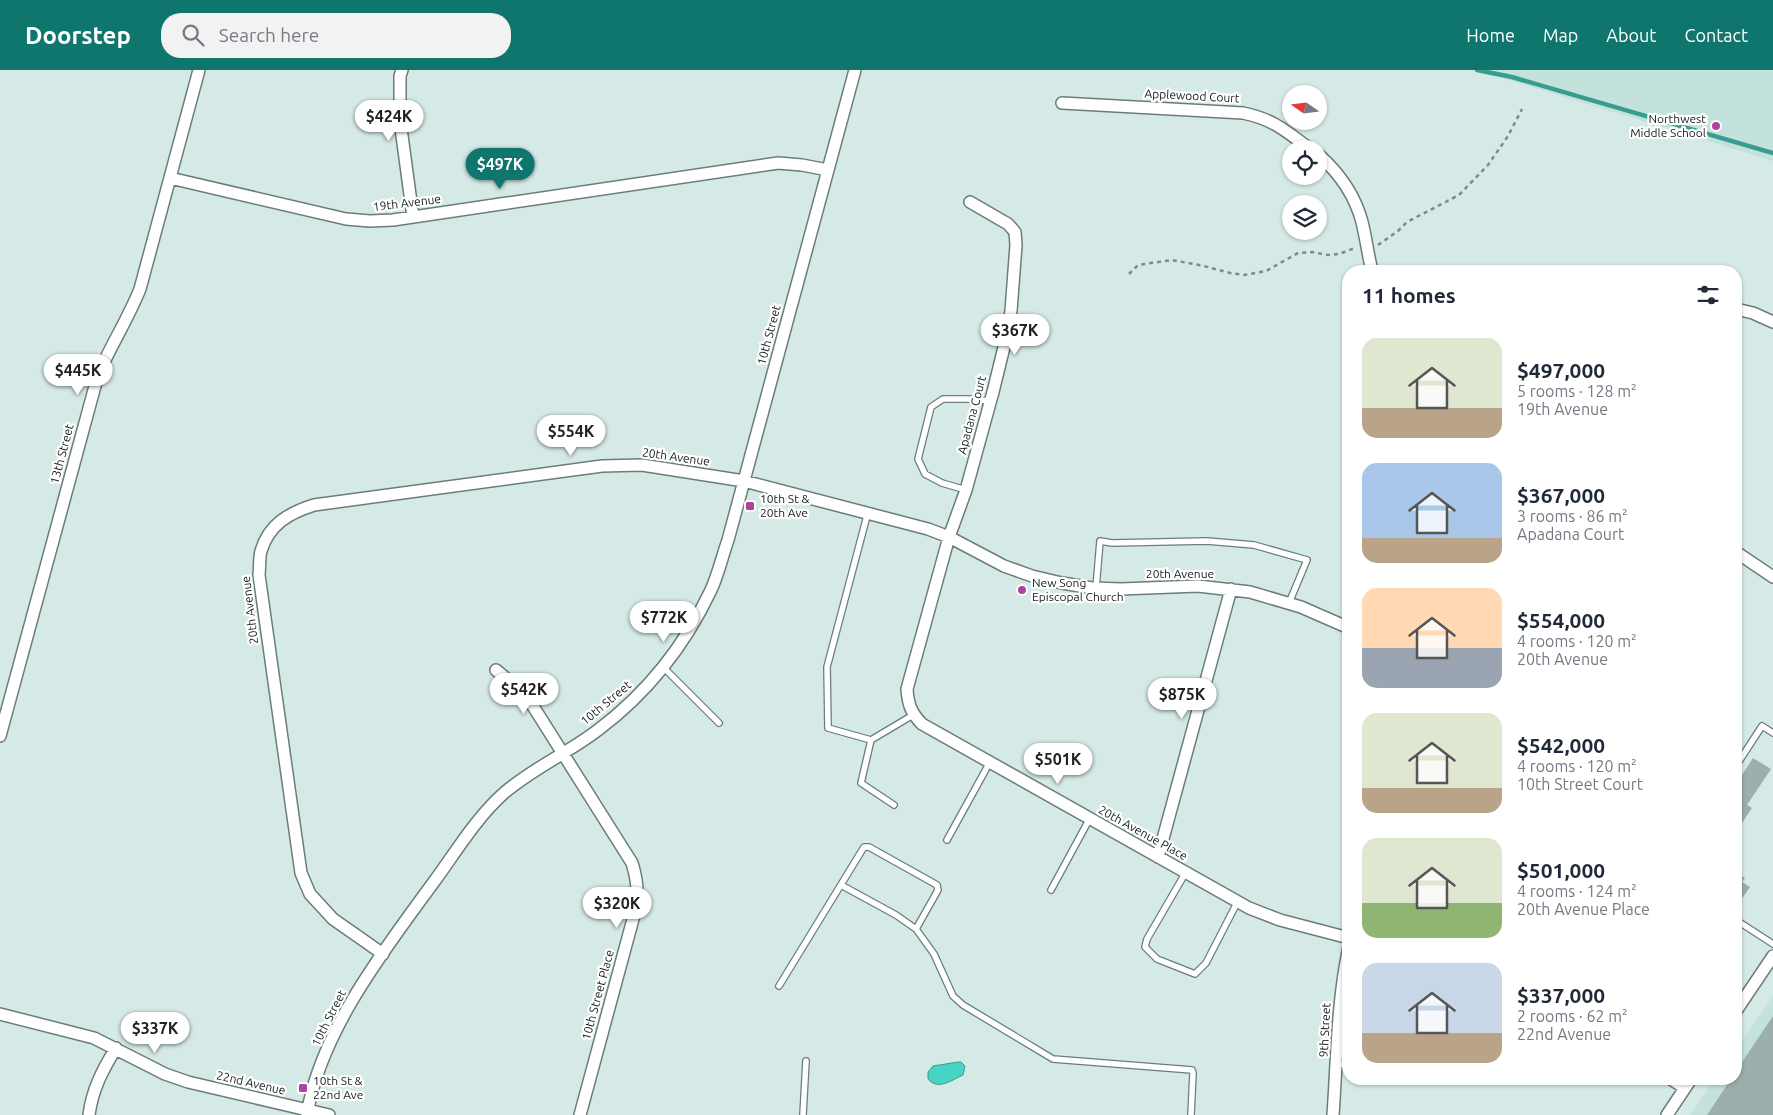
<!DOCTYPE html>
<meta charset="utf-8">
<style>
:root{--surface:#fff;--page:#f2f2f3;--text:#1f2937;--muted:#747a83;--accent:#0f766e}
body{margin:0;font-family:Ubuntu,sans-serif;background:var(--page);color:var(--text);height:100vh;display:flex;flex-direction:column;font-size:19px;white-space:nowrap}
*{box-sizing:border-box;margin:0}
p{font-size:16px;color:var(--muted)}
.icon{flex:none;width:28px;height:28px;fill:none;stroke:currentColor;stroke-width:2;stroke-linecap:round;stroke-linejoin:round}
.map{position:relative;flex:1;overflow:hidden}
.drawer{position:absolute;left:1342px;top:195px;width:400px;height:820px;display:flex;flex-direction:column;background:var(--surface);border-radius:20px;box-shadow:0 1px 4px #0004}
.drawer>*{flex:none}
.needle{width:32px;rotate:284deg}
.buttons{position:absolute;left:1282px;top:15px;display:grid;gap:10px}
.buttons a{display:grid;place-items:center;width:45px;height:45px;border-radius:50%;background:var(--surface);box-shadow:0 1px 4px #0004;font-size:25px}
.price{position:absolute;translate:-50% -42px;padding:0 11px;border-radius:18px;background:#fff;color:#222;font-size:16px;line-height:32px;filter:drop-shadow(0 1px 2px #0008)}
.price::after{content:'';position:absolute;left:50%;top:30px;width:15px;height:11px;margin-left:-8px;background:inherit;clip-path:polygon(0 0,100% 0,50% 100%)}
.price.selected{background:var(--accent);color:#fff}
ul{padding:0;list-style:none}
li{display:flex;align-items:center;gap:15px;height:125px;padding:0 20px}
li span{display:grid;place-items:center;flex:none;width:140px;height:100px;border-radius:15px;color:#555}
li>.icon{margin-inline-start:auto}
span .icon{width:60px;height:60px;fill:#fffc;stroke-width:1}
li b{font-size:21px}
h2{display:flex;justify-content:space-between;align-items:center;height:60px;padding:0 20px;font-size:21px}
header{display:flex;align-items:center;gap:30px;box-sizing:border-box;height:70px;padding:0 25px;background:var(--accent);color:#fff}
header strong{font-size:24px}
nav{display:flex;gap:28px;margin-inline-start:auto;font-size:18px}
.search{width:350px;height:45px;background:var(--page);display:flex;align-items:center;gap:12px;box-sizing:border-box;padding:0 18px;border-radius:20px;color:var(--muted);font-size:19px}
.map>svg:first-child{display:block}
.built{fill:#c4e2dc}
.water{fill:#48d4c4;stroke:#389d91}
.lines{fill:none;stroke-linecap:round;stroke-linejoin:round}
.stream{stroke:#389d91;stroke-width:4.5}
.building{fill:#9cafac}
.lane-casing{stroke:#6b7d7a;stroke-width:8}
.street-casing{stroke:#6b7d7a;stroke-width:14}
.path{stroke:#7c8b88;stroke-width:2.5;stroke-dasharray:4 4;stroke-linecap:butt}
.lane{stroke:#fff;stroke-width:5.5}
.street{stroke:#fff;stroke-width:11}
.poi-dot{fill:#b042a0;stroke:#fff;stroke-width:2}
.labels{text-anchor:middle;stroke-width:4.5;stroke-linejoin:round;paint-order:stroke}
.street-label{font-size:12px;fill:#141c1a;stroke:#fff}
.poi-label{font-size:12px;fill:#141c1a;stroke:#fff;text-anchor:start}
</style>
<header>
<strong>Doorstep</strong>
<div class="search"><svg class="icon" aria-label="search" viewBox="0 0 24 24"><circle cx="10" cy="10" r="6"/><path d="M15 15l6 6"/></svg>Search here</div>
<nav><a>Home</a><a>Map</a><a>About</a><a>Contact</a></nav>
</header>
<div class="map">
<svg width="1773" height="1045" viewBox="0 0 1773 1045">
<rect width="100%" height="100%" fill="#d5e9e6"/>
<!-- built -->
<path class="built" d="M1475,0H1773V91L1545,21Z
M1773,926V1045H1690L1715,1009H1736V979Z"/>
<!-- water -->
<path class="water" d="M958,992H961L965,996L963,1005C952,1010 938,1021 928,1009V1002L933,996Z"/>
<g class="lines">
<!-- stream -->
<path class="stream" d="M1477,0L1512,7L1773,83"/>
</g>
<!-- building -->
<path class="building" d="M1753,688L1771,699L1747,735L1752,738L1736,762V714Z
M1736,803L1745,808L1742,812L1750,817L1736,837Z
M1773,946V1045H1707L1731,1009H1736V1001Z"/>
<g class="lines">
<defs>
<path id="lane" d="M966,420L942,413L925,404L918,389L931,337L943,329H968L991,331
M868,442L827,597L828,658L871,670
M1096,518L1100,471L1112,473L1207,471L1254,475L1307,490L1289,533
M663,597L719,653
M1736,696L1762,656L1773,663
M894,735L861,713L871,670L913,645
M947,770L990,692
M1186,802L1147,869L1145,877L1157,889L1195,904L1206,893L1238,831
M841,815L896,845L916,859
M1051,820L1090,748
M1736,850L1773,874
M779,916L864,777H869L937,815L938,820L916,859L934,884L953,926L963,935L1053,989L1192,1000L1193,1003L1191,1045
M1336,994L1349,995
M803,1045L806,991"/>
<path id="street" d="M402,0L400,6V51L413,147
M1062,33L1243,43C1273,49 1286,61 1310,79
M1319,85C1339,103 1355,125 1362,152C1366,168 1368,185 1372,201
M170,108L346,149L370,151L393,150L778,93L802,95L828,100
M970,132L1008,154L1015,162L1016,175L1011,241L1005,273L993,322L966,420L949,467L907,619C908,634 911,643 922,654L1249,838L1280,850L1349,868
M1736,239L1753,243L1773,252
M1736,482L1773,507
M496,600L526,625L632,793C637,809 639,822 636,838L580,1045
M0,666L98,305C111,275 128,249 140,219L199,0
M1158,787L1231,519
M383,884L333,849L310,824L301,803L259,505C260,497 259,488 261,481C269,454 289,443 314,435L602,396L642,395L744,411L928,459L949,467L1004,496L1032,506L1062,513L1092,518L1121,519L1198,516L1250,522L1301,537L1349,558
M1736,941L1773,886
M0,944L94,968L165,1004L188,1012L329,1045
M1671,1009L1685,1018
M89,1045C92,1020 103,999 116,978
M307,1045C320,961 387,876 436,809C457,780 477,747 504,723C533,698 568,683 598,660C646,624 685,575 711,520C718,505 722,487 728,470L855,0
M1333,1045C1337,989 1337,932 1349,877
M1667,1045L1691,1009"/>
</defs>
<!-- lane casing -->
<use href="#lane" class="lane-casing"/>
<!-- street casing -->
<use href="#street" class="street-casing"/>
<!-- path -->
<path class="path" d="M1378,175L1398,161L1407,152L1459,125L1488,95L1508,66L1522,39
M1129,204L1138,195L1172,190L1204,196L1230,203L1244,205L1266,201L1298,183L1312,182L1328,185L1339,184L1355,178"/>
<!-- lane -->
<use href="#lane" class="lane"/>
<!-- street -->
<use href="#street" class="street"/>
</g>
<!-- markers -->
<g class="poi-dot">
<circle cx="1716" cy="56" r="5"/>
<rect x="745" y="431" width="10" height="10" rx="2.5"/>
<circle cx="1022" cy="520" r="5"/>
<rect x="298" y="1013" width="10" height="10" rx="2.5"/>
</g>
<g class="labels">
<!-- street labels -->
<g class="street-label">
<text transform="translate(1192 26) rotate(3)" y="4">Applewood Court</text>
<text transform="translate(407 133) rotate(-7)" y="4">19th Avenue</text>
<text transform="translate(769 265) rotate(-75)" y="4">10th Street</text>
<text transform="translate(972 345) rotate(-75)" y="4">Apadana Court</text>
<text transform="translate(62 384) rotate(-75)" y="4">13th Street</text>
<text transform="translate(676 387) rotate(8)" y="4">20th Avenue</text>
<text x="1180" y="508">20th Avenue</text>
<text transform="translate(250 540) rotate(-97)" y="4">20th Avenue</text>
<text transform="translate(606 633) rotate(-40)" y="4">10th Street</text>
<text transform="translate(1143 763) rotate(29)" y="4">20th Avenue Place</text>
<text transform="translate(598 925) rotate(-75)" y="4">10th Street Place</text>
<text transform="translate(329 948) rotate(-63)" y="4">10th Street</text>
<text transform="translate(1325 960) rotate(-87)" y="4">9th Street</text>
<text transform="translate(251 1013) rotate(13)" y="4">22nd Avenue</text>
</g>
<!-- poi labels -->
<g class="poi-label">
<text x="1706" y="53" text-anchor="end">Northwest<tspan x="1706" dy="14">Middle School</tspan></text>
<text x="760" y="433">10th St &amp;<tspan x="760" dy="14">20th Ave</tspan></text>
<text x="1032" y="517">New Song<tspan x="1032" dy="14">Episcopal Church</tspan></text>
<text x="313" y="1015">10th St &amp;<tspan x="313" dy="14">22nd Ave</tspan></text>
</g>
</g>
</svg>
<div class="buttons">
<a><svg class="needle" viewBox="-14 -14 28 28"><path d="M0-13l5 13h-10z" fill="#e53935"/><path d="M0 13l5-13h-10z" fill="#747a83"/></svg></a>
<a><svg class="icon" aria-label="locate" viewBox="0 0 24 24"><circle cx="12" cy="12" r="6"/><path d="M12 2v4M12 18v4M2 12h4M18 12h4"/></svg></a>
<a><svg class="icon" aria-label="layers" viewBox="0 0 24 24"><path d="M12 4l9 5-9 5-9-5zM3 14l9 5 9-5"/></svg></a>
</div>
<b class="price" style="left:389px;top:72px">$424K</b>
<b class="price selected" style="left:500px;top:120px">$497K</b>
<b class="price" style="left:1015px;top:286px">$367K</b>
<b class="price" style="left:78px;top:326px">$445K</b>
<b class="price" style="left:571px;top:387px">$554K</b>
<b class="price" style="left:664px;top:573px">$772K</b>
<b class="price" style="left:524px;top:645px">$542K</b>
<b class="price" style="left:1182px;top:650px">$875K</b>
<b class="price" style="left:1058px;top:715px">$501K</b>
<b class="price" style="left:617px;top:859px">$320K</b>
<b class="price" style="left:155px;top:984px">$337K</b>
<section class="drawer">
<h2>11 homes<svg class="icon" aria-label="filters" viewBox="0 0 24 24"><path d="M4 7h16M4 17h16"/><circle cx="9" cy="7" r="2"/><circle cx="15" cy="17" r="2"/></svg></h2>
<ul>
<li><span style="background:linear-gradient(#dfe7d0 70%,#b9a48a 0)"><svg class="icon" aria-label="home" viewBox="0 0 24 24"><path d="M3 11l9-7 9 7M6 9v11h12V9"/></svg></span><div><b>$497,000</b><p>5 rooms · 128 m²</p><p>19th Avenue</p></div></li>
<li><span style="background:linear-gradient(#a9c7e8 75%,#b9a48a 0)"><svg class="icon" aria-label="home" viewBox="0 0 24 24"><path d="M3 11l9-7 9 7M6 9v11h12V9"/></svg></span><div><b>$367,000</b><p>3 rooms · 86 m²</p><p>Apadana Court</p></div></li>
<li><span style="background:linear-gradient(#ffd9b3 60%,#9aa5b1 0)"><svg class="icon" aria-label="home" viewBox="0 0 24 24"><path d="M3 11l9-7 9 7M6 9v11h12V9"/></svg></span><div><b>$554,000</b><p>4 rooms · 120 m²</p><p>20th Avenue</p></div></li>
<li><span style="background:linear-gradient(#dfe7d0 75%,#b9a48a 0)"><svg class="icon" aria-label="home" viewBox="0 0 24 24"><path d="M3 11l9-7 9 7M6 9v11h12V9"/></svg></span><div><b>$542,000</b><p>4 rooms · 120 m²</p><p>10th Street Court</p></div></li>
<li><span style="background:linear-gradient(#dfe7d0 65%,#8fb573 0)"><svg class="icon" aria-label="home" viewBox="0 0 24 24"><path d="M3 11l9-7 9 7M6 9v11h12V9"/></svg></span><div><b>$501,000</b><p>4 rooms · 124 m²</p><p>20th Avenue Place</p></div></li>
<li><span style="background:linear-gradient(#c9d6e8 70%,#b9a48a 0)"><svg class="icon" aria-label="home" viewBox="0 0 24 24"><path d="M3 11l9-7 9 7M6 9v11h12V9"/></svg></span><div><b>$337,000</b><p>2 rooms · 62 m²</p><p>22nd Avenue</p></div></li>
</ul>
</section>
</div>
